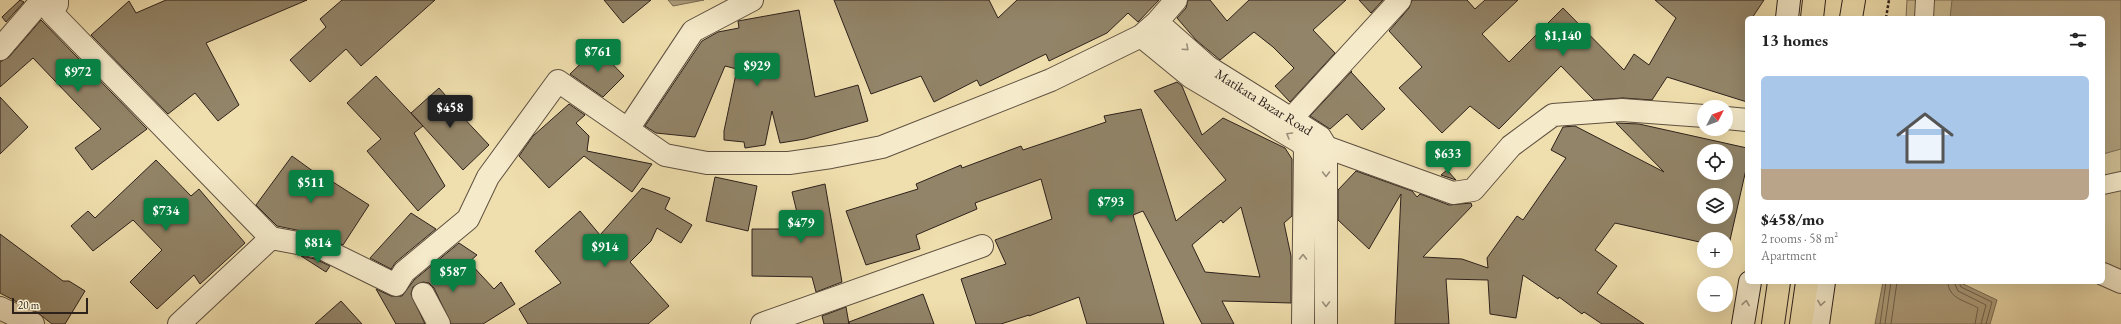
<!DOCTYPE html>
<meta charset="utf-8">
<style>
:root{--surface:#fff;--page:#f2f2f2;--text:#222;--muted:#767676;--accent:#0b8043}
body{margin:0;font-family:"EB Garamond",serif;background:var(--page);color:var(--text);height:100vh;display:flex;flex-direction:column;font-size:15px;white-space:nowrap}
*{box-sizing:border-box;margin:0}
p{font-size:13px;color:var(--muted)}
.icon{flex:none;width:22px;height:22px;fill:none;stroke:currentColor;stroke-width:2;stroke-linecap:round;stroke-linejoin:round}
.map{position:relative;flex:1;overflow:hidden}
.panel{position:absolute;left:1745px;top:16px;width:360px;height:268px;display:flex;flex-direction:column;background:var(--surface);border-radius:6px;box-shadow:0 4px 16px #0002}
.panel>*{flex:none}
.needle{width:26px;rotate:48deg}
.controls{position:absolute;left:1697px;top:100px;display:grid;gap:8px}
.controls a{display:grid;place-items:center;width:36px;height:36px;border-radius:50%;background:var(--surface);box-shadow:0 4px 16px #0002;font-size:20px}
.scale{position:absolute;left:12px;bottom:10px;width:76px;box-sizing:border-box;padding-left:4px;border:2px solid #2d211c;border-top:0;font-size:11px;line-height:14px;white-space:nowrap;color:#2d211c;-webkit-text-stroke:3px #f5eaca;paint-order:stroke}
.price{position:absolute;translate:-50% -34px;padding:0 9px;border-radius:4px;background:var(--accent);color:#fff;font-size:13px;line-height:26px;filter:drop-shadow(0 1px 2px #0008)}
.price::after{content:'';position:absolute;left:50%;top:24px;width:12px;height:9px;margin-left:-6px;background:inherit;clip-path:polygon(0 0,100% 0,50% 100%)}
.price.current{background:#222;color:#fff}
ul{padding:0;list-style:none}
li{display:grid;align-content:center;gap:8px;height:212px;padding:0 16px}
li span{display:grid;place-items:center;height:124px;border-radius:6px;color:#555}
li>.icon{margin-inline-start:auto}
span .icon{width:72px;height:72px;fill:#fffc;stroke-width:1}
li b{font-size:17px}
h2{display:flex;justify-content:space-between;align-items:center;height:48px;padding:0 16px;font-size:17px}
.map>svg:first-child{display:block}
.green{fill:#cfbf95;stroke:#7e7058}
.water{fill:#ae9e7c;stroke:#7a6c56}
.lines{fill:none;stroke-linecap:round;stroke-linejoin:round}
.shore{stroke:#6e604c;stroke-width:1}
.building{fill:#928468;stroke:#2d211c;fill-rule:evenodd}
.pedestrian-casing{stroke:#5e5040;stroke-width:20}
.minor-casing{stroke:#5e5040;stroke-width:24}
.secondary-casing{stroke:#2d211c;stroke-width:24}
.primary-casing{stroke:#2d211c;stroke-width:24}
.path{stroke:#2d211c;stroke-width:2.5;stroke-dasharray:3 2;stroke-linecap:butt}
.pedestrian{stroke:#f5eaca;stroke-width:18}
.minor{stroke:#f5eaca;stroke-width:22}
.secondary{stroke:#f5eaca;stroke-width:22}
.primary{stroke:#f0dfae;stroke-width:22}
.oneway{stroke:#9b907c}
.labels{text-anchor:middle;stroke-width:3;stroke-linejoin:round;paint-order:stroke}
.street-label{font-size:14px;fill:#2d211c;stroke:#f5eaca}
</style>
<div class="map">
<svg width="2121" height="324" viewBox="0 0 2121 324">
<rect width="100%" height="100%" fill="#f0dfae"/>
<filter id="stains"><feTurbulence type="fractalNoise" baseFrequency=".005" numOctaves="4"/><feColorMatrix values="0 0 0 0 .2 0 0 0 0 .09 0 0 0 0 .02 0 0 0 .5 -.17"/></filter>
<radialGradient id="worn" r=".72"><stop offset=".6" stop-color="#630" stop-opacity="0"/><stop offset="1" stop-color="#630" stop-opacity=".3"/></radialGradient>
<!-- green -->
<path class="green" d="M1907,0H2121V274L2103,263V18H1906Z"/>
<!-- water -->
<path class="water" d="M668,0H704L673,6Z
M1952,0H2121V149L2103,154V18H1950Z
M1883,282H1959L1997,300L1990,324H1875Z"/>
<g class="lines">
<!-- shore -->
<path class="shore" d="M1948,282C1948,299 1967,301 1978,308L1975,324
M1954,282L1958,291L1986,305L1981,324
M1959,282L1961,287L1992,302L1986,324
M1880,324L1886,282
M1885,324L1891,282
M1891,324L1897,282"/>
</g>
<!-- building -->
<path class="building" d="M20,0L24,2L6,22L2,17Z
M166,0H307L206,43L239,105L218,121L195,93L168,114L91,35L129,1L136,13Z
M342,0H435L361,66L346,49L310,82L290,60L326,27L320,19Z
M604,0H651L623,23Z
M834,0H989L998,18L1017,0H1159L1138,22L1128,13L1107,33L1049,61L1046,54L980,86L977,80L934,102L921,76L871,94Z
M1188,0H1210L1227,21L1249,0H1346L1313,30L1335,53L1290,102L1275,86L1294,68L1273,47L1254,32L1220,60L1196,40L1177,18L1186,8Z
M1359,0H1383L1371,13Z
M1412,0H1467L1475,9L1485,0H1518L1482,34L1509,62L1563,8L1624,70L1634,54L1649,65L1676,18L1655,0H1764L1752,18H1747V102L1667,77L1652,100L1623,98L1594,100L1561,66L1499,129L1470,106L1442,133L1399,88L1422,67L1389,31L1409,8Z
M799,10L815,97L858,85L868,121L805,139L780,143L772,111L765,145L745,148L744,142L724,140V131L737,69L725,66L695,137L656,133L645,126L702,41L718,32L739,28L738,21Z
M41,20L147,129L92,170L75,148L101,129L33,58L0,87V62L9,57Z
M597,48L624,76L603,97L570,74Z
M1352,71L1351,72L1385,109L1362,130L1347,114L1330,129L1310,116Z
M376,76L423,126L414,133L445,186L418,211L367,151L381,139L347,103Z
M1177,82L1182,86L1202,135L1223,118L1285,148L1292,159V216L1284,223L1291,256V303L1222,301L1234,324H1202L1143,211L1133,215L1164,324H1087L1079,297L1029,316V315L1001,324H976L961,279L1006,264L995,240L1052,219L1041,179L975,203L977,209L916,235L920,249L866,265L846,211L918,189L916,184L961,165L962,168L1021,146L1023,150L1106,122L1104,116L1141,109L1176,221L1226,180L1154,91ZM1241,207L1260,277L1205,272L1192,245L1221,220L1223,223Z
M439,88L460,112L459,113L489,145L463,170L411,113Z
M0,97L28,127L0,154Z
M569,104L585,115L576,123L589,136L587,151L652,164L632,192L584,156L549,188L519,156L533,136Z
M1616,123L1639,124L1747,148V165L1728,249L1726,248V239H1704V243L1615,223L1595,250L1617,266L1597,293L1644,324H1602L1584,312L1582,314L1559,297L1558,299L1523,275L1516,318L1490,314L1488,280L1446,279L1449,324H1395L1401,194L1369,249L1338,220V190L1356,171L1412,191L1417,197L1420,194L1449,205L1471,203L1472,206L1423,257L1462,259L1488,268L1487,258L1517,216L1523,220L1566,158L1551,150L1563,127L1575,126L1664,172ZM1704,151H1726V173H1704ZM1704,195H1726V217H1704Z
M292,156L321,177L322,175L369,205L343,245L321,235L277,226L256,205Z
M156,160L191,196L199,189L245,243L200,284L194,275L157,309L130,282L162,250L133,220L93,251L71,226L88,211L95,218Z
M1447,170L1456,180L1441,175Z
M715,177L757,186L748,231L706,221Z
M825,184L842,282L816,292L812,277L752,276V229H801L792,192Z
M642,188L670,198L665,209L692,225L681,243L657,228L651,241L630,262L669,306L648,324H528L519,309L561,283L535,251L580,211L600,235Z
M411,213L436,229L396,262L391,269L370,258Z
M0,234L63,281H69L85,291L65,324H52L38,313L0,293Z
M459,243L477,255L469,262L494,289L501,282L515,304L483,324H451L434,288L429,283L423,282L413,287L411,294L425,324H396L376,289L391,296H402L414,280Z
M301,256L315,259L330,266L326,272Z
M923,294L934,324H849V322Z
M341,301L362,324H315Z
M846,307L849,324H824L822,316Z"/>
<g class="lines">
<defs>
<path id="pedestrian" d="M1924,18L1925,0
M2103,185L2121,181"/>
<path id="minor" d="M57,0V4L52,13L271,238L319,247L396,285L404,272L468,219L488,177L558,81L665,155L707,163H789L831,157L882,147L1051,80L1141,36L1157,22L1176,0
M1157,22L1208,67L1320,137L1326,147V324
M1141,36L1191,77L1300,142L1305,148L1303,324
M0,49L42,0
M1726,118L1747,120
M1291,119L1400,0
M628,129L693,31L752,0
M1326,147L1453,193L1473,190L1511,146L1553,115L1622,110L1704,116
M2103,274L2121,282
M423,294L439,324
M0,308L33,324
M179,324L271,238
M762,324L982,246"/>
<path id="secondary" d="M1787,18L1789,0
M1743,324L1750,282
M1818,324L1824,282"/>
<path id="primary" d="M1812,18L1814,0
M1851,18L1854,0
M1773,324L1779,282
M1801,324L1807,282"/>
</defs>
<!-- pedestrian casing -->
<use href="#pedestrian" class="pedestrian-casing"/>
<!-- minor casing -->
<use href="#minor" class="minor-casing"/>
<!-- secondary casing -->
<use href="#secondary" class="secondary-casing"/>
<!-- primary casing -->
<use href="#primary" class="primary-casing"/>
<!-- path -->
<path class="path" d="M1886,18L1889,0"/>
<!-- pedestrian -->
<use href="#pedestrian" class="pedestrian"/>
<!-- minor -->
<use href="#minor" class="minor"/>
<!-- secondary -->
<use href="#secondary" class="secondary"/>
<!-- primary -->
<use href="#primary" class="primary"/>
</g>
<!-- one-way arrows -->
<defs><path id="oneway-chevron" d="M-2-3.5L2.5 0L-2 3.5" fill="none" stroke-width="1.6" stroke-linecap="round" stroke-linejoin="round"/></defs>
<g class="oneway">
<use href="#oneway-chevron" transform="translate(1186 48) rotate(42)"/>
<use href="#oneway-chevron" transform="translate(1289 135) rotate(-150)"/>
<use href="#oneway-chevron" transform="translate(1326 174) rotate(90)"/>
<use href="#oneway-chevron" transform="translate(1303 257) rotate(-89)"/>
<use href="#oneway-chevron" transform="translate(1746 303) rotate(-81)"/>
<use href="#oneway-chevron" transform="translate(1821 303) rotate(99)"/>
<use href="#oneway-chevron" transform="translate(1326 304) rotate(90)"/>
</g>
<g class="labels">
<!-- street labels -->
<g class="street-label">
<text transform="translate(1264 102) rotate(32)" y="5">Matikata Bazar Road</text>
</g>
</g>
<rect width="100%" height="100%" filter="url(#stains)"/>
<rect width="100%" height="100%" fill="url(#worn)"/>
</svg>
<div class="controls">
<a><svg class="needle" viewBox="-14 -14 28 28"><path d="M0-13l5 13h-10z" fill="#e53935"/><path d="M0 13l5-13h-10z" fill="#767676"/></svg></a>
<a><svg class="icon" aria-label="locate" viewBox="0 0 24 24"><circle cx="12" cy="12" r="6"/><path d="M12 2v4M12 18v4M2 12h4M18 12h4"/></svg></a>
<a><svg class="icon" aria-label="layers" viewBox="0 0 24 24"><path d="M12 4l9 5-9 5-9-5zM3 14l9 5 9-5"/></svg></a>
<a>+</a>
<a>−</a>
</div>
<div class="scale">20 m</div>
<b class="price" style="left:1563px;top:57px">$1,140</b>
<b class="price" style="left:598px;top:73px">$761</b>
<b class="price" style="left:757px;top:87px">$929</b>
<b class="price" style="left:78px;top:93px">$972</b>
<b class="price current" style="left:450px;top:129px">$458</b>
<b class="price" style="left:1448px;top:175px">$633</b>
<b class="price" style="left:311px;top:204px">$511</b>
<b class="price" style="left:1111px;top:223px">$793</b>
<b class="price" style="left:166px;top:232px">$734</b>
<b class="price" style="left:801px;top:244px">$479</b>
<b class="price" style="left:318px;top:264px">$814</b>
<b class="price" style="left:605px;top:268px">$914</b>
<b class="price" style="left:453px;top:293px">$587</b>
<section class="panel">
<h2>13 homes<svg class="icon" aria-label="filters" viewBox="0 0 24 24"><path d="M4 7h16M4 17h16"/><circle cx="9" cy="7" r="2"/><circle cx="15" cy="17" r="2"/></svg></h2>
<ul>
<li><span style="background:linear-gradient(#a9c7e8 75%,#b9a48a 0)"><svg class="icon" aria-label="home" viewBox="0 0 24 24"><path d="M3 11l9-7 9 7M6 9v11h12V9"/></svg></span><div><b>$458/mo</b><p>2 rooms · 58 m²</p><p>Apartment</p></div></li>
</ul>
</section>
</div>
